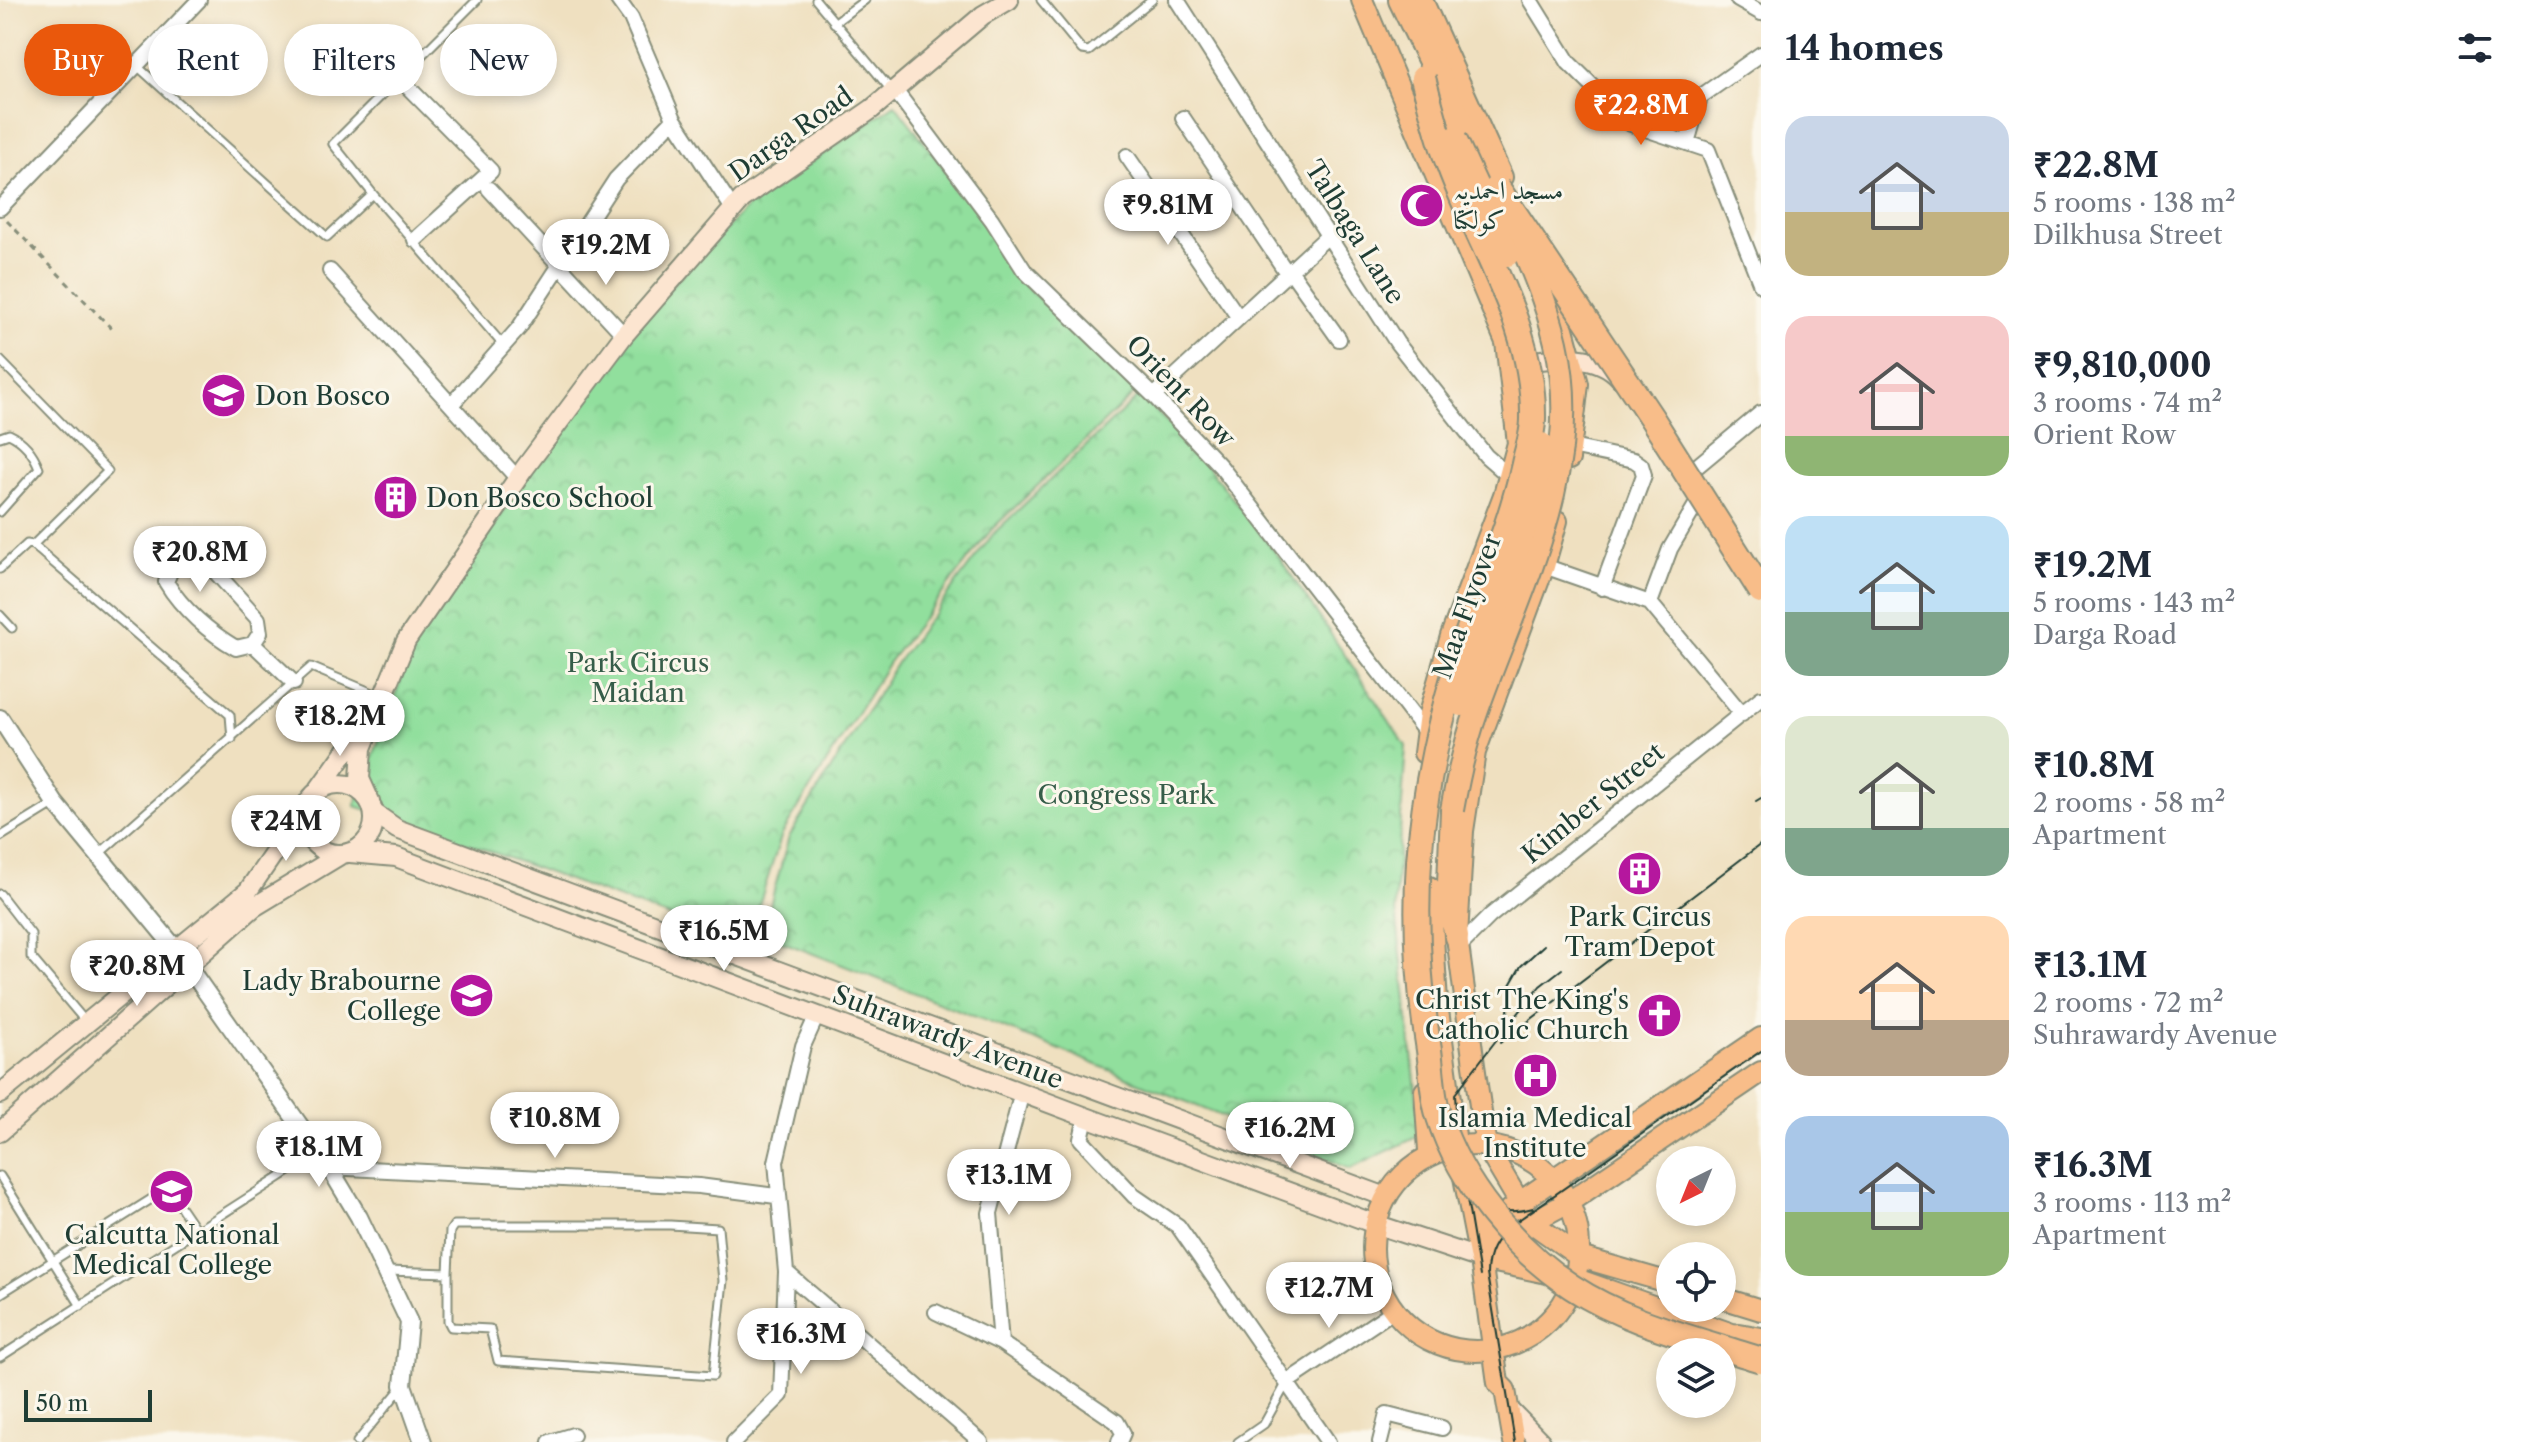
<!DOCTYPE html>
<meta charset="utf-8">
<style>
:root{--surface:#fff;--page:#f2f2f3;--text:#1f2937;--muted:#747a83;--accent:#ea580c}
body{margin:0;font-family:"Libre Caslon Text",Amiri,serif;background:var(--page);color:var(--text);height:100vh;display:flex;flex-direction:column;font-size:30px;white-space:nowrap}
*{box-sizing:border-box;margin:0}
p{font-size:26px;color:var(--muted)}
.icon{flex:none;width:44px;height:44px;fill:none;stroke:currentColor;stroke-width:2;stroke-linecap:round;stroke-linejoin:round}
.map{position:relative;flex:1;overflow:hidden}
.panel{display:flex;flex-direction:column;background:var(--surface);width:760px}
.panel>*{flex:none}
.hud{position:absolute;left:24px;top:24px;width:760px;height:72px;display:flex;gap:16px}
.needle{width:52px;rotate:223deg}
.buttons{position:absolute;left:1656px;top:1146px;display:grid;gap:16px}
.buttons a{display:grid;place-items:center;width:80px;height:80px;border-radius:50%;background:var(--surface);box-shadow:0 4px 12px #0003;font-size:40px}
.scale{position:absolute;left:24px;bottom:20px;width:128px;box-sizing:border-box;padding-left:8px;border:4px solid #1f3d34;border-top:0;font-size:22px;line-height:28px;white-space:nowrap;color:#1f3d34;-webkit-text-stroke:6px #fbf7ec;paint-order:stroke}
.price{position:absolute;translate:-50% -68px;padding:0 18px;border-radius:28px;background:#fff;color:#222;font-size:26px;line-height:52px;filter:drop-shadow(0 2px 4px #0008)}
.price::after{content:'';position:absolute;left:50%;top:48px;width:24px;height:18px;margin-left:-12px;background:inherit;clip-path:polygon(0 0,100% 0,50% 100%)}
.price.active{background:var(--accent);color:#fff}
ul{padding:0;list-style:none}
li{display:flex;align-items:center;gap:24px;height:200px;padding:0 24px}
li span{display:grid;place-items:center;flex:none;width:224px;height:160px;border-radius:24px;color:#555}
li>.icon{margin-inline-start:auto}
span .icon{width:96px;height:96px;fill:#fffc;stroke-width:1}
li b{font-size:34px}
h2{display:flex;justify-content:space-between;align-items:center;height:96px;padding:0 24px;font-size:34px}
.chip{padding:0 28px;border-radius:36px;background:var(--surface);box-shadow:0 4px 12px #0003;font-size:28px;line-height:72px}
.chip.active{background:var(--accent);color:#fff}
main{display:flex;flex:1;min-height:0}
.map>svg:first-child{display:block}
.park{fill:url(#park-crowns);stroke:#588e68;stroke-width:2}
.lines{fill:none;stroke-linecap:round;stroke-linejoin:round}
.service-casing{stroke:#878e7a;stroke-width:11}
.minor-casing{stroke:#878e7a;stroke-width:18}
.tertiary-casing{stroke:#878e7a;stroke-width:20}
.secondary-casing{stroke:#878e7a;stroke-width:22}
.primary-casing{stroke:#878e7a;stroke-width:24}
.trunk-casing{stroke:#878e7a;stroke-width:26}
.motorway-casing{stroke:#878e7a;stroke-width:28}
.path{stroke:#878e7a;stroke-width:3;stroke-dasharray:6 6;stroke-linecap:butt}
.service{stroke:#fff;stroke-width:7}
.minor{stroke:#fff;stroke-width:14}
.tertiary{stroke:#fff;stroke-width:16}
.secondary{stroke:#fce5d0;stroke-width:18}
.primary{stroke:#f8bd89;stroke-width:20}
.trunk{stroke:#f8bd89;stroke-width:22}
.motorway{stroke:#f8bd89;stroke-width:24}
.tram{stroke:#1f3d34;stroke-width:2}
.trunk-bridge-casing{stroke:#878e7a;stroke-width:26;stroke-linecap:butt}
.motorway-bridge-casing{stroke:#878e7a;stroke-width:28;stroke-linecap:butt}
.trunk-bridge{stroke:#f8bd89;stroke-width:22}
.motorway-bridge{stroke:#f8bd89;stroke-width:24}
.labels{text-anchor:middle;stroke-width:6;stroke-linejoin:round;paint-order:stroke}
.street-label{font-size:26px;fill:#1f3d34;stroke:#fbf7ec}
.poi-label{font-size:26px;fill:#1f3d34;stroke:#fbf7ec;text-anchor:start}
.park-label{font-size:26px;fill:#365d49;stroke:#fbf7ec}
</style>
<main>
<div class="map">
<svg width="1761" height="1442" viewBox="0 0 1761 1442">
<defs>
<pattern id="park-crowns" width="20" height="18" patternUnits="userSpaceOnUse" patternTransform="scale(2)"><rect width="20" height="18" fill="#91df9d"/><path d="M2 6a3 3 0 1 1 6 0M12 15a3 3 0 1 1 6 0" fill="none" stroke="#7dc088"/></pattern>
</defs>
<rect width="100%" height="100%" fill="#fbf7ec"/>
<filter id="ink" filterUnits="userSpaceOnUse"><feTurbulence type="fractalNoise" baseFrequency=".0125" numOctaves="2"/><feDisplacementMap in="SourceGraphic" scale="16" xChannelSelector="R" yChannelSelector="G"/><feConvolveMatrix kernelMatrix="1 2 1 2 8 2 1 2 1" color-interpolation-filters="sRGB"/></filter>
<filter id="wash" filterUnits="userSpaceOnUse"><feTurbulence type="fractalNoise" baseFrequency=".006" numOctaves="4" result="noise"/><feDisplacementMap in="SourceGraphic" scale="32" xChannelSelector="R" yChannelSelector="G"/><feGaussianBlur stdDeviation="1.8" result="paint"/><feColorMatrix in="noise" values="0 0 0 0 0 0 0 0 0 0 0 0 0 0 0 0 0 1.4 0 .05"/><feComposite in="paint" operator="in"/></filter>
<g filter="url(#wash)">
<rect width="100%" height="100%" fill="#efe0c0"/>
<!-- park -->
<path class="park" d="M895,104L983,219L1015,276L1136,392L992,529L889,662L782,834L746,945L478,847L355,806L416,638L630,328L748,206Z
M1140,395L1196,452L1279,557L1406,746L1395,902L1421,1135L1350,1169L1051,1046L762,934L789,837L898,661L994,533Z"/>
</g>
<g filter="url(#ink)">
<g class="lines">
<defs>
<path id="service" d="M816,0L891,90
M1041,0L1082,50L1089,51L1152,0
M834,23L865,0
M136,65L327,237L373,194L333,144L477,0
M373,194L503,345
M0,360L108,471L33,545L27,544L0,569
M0,437L9,434C24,441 33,452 39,468L0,512
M33,545L230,715L232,739
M0,615L12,628
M0,837L55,803
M99,854L311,667L380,696
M0,894L31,934V957L85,1021
M0,1176L81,1306
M387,1271L448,1273V1321L451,1327L490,1329L498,1361L713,1376L723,1281L718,1228L670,1225H454L450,1231L448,1273
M0,1294L161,1193L178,1203L197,1231
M0,1357L319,1152
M357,1442L402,1387
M1238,1442L1264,1424L1286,1384"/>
<path id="minor" d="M618,0L631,18L674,119L733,209
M1177,0L1397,343L1486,456L1509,476
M1530,0L1569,63L1631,124L1708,150L1761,285
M1738,0L1761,13
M398,77L491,171L415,240
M894,89L992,220L1024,270L1154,396L1221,467L1427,734
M1183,118L1287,273
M1687,143L1700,97L1761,54
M1127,156L1239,318
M489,189L624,335
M0,208L199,0
M1290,270L1339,339
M330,271L518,479
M1154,396L1330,234
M451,405L519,328L616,179L674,119
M1571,447L1634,460L1641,465L1644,475L1602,588
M1690,472L1761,413
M1544,566L1650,603L1670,549L1703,493
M1650,603L1742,714
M253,644L260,633L258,619L211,567L198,559L183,560L172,567L166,582C182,609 210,633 236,648L253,644L294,683
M1458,948L1490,916L1761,698
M817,1015L803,1046L776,1162L786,1272L981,1442
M1086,1117L1081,1139L1134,1196L1178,1226L1328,1442
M329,1167L699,1186L776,1196
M936,1312L1001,1343L1117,1422L1123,1433L1119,1442
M1001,1343L990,1213L1022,1092
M1287,1382L1393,1311
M550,1442L573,1435
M734,1442L781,1395L786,1272
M1380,1442L1387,1414L1442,1428"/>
<path id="tertiary" d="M0,718L55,803L175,948L329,1167L359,1217L409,1322L403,1385L423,1442"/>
<path id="secondary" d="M1516,363C1550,359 1595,349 1620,378
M304 819a35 35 0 1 1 70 0a35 35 0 1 1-70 0Z
M319,789L364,726
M370,801L360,779L362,748L406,641L524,469L624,335L742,199L872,109L983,15L1009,0
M374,813L397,829L1386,1197
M350,853L396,857L1086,1117L1375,1224L1481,1259
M0,1094L248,891L305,808
M0,1132L254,907L340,855
M1508,1408L1541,1442"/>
<path id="primary" d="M1362,0L1506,342L1518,443L1504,495L1451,636L1429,714L1424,753
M1422,0L1502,177
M1559,314L1578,384L1569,459
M1557,521L1544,566L1475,752L1463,831L1457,937L1474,1065L1486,1146L1531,1222L1580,1257L1670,1283
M1425,1091L1429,1151
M1373 1248a103 103 0 1 1 206 0a103 103 0 1 1-206 0Z
M1481,1259L1576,1279L1752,1341
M1492,1260L1531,1222L1569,1202L1761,1072
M1722,1298L1761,1310
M1514,1442L1505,1390L1498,1383L1481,1259L1490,1228L1517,1204L1761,1038"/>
<path id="trunk" d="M1452,810L1448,907L1457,937
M1429,888L1436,1003L1454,1136
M1465,1177L1481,1259"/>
<path id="motorway" d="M1401,0L1465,131L1497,187
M1739,1336L1761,1340"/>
</defs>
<!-- service casing -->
<use href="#service" class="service-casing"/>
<!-- minor casing -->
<use href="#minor" class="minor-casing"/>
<!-- tertiary casing -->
<use href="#tertiary" class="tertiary-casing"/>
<!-- secondary casing -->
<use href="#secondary" class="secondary-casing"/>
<!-- primary casing -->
<use href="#primary" class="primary-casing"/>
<!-- trunk casing -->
<use href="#trunk" class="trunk-casing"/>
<!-- motorway casing -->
<use href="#motorway" class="motorway-casing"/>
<!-- path -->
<path class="path" d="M7,221L113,330"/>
<!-- service -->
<use href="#service" class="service"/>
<!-- minor -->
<use href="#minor" class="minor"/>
<!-- tertiary -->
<use href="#tertiary" class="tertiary"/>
<!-- secondary -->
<use href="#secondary" class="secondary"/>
<!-- primary -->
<use href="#primary" class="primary"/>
<!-- trunk -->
<use href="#trunk" class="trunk"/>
<!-- motorway -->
<use href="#motorway" class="motorway"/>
<!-- tram -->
<path class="tram" d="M1756,801L1761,798
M1509,1025L1540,986L1562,969
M1500,1043L1761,844
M1467,1186C1482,1209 1506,1216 1533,1208
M1480,1276L1458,1146L1455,1094L1507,1026L1510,985L1521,966L1544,945
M1515,1442L1487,1274C1487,1254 1495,1240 1510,1226L1761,1051"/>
<defs>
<path id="trunk-bridge" d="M1452,810C1458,777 1465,743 1477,710C1518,593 1586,472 1556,343C1546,299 1528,259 1510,218"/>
<path id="motorway-bridge" d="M1423,78C1431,107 1438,137 1449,165C1480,250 1535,325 1533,420C1533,434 1527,450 1524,464C1508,535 1476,602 1455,671C1416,803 1407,915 1429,1050C1432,1072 1432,1097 1439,1117C1460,1183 1514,1249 1572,1287C1628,1324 1698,1339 1761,1360
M1454,139L1507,254
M1497,187L1651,417L1761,591
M1462,704L1533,502L1541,445"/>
</defs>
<!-- trunk-bridge casing -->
<use href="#trunk-bridge" class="trunk-bridge-casing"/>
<!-- motorway-bridge casing -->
<use href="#motorway-bridge" class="motorway-bridge-casing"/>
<!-- trunk-bridge -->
<use href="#trunk-bridge" class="trunk-bridge"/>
<!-- motorway-bridge -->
<use href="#motorway-bridge" class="motorway-bridge"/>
</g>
</g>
<!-- icons -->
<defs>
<symbol id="mosque-disc" viewBox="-11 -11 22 22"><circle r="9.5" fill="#b5179e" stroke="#fbf7ec"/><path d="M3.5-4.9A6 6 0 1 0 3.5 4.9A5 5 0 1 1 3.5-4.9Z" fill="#fff"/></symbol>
<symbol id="school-disc" viewBox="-11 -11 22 22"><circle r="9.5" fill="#b5179e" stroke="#fbf7ec"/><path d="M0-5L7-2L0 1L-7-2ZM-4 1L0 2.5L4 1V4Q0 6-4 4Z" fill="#fff"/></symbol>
<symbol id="building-disc" viewBox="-11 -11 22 22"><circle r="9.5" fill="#b5179e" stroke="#fbf7ec"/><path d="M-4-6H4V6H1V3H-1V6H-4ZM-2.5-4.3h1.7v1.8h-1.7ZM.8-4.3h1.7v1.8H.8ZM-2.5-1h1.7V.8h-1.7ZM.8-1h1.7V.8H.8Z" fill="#fff"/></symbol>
<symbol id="university-disc" viewBox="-11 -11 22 22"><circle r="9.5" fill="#b5179e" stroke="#fbf7ec"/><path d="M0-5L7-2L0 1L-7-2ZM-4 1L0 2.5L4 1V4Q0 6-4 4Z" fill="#fff"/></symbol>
<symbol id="church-disc" viewBox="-11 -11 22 22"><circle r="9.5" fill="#b5179e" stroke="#fbf7ec"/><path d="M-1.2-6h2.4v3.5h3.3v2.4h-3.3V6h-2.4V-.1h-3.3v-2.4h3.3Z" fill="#fff"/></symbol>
<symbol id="hospital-disc" viewBox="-11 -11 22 22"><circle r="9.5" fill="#b5179e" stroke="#fbf7ec"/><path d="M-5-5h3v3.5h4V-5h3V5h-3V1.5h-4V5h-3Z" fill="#fff"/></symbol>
</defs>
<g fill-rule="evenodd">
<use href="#mosque-disc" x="1396" y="180" width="51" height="51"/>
<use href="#school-disc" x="198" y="370" width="51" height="51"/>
<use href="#building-disc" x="370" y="472" width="51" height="51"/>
<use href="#building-disc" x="1614" y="848" width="51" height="51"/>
<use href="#university-disc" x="446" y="970" width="51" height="51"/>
<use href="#church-disc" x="1634" y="990" width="51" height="51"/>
<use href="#hospital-disc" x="1510" y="1050" width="51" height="51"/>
<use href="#university-disc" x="146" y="1166" width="51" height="51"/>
</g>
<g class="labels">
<!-- street labels -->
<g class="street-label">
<text transform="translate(791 134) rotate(-35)" y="9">Darga Road</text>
<text transform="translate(1355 232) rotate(58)" y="9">Talbaga Lane</text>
<text transform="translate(1181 391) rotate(46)" y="9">Orient Row</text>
<text transform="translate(1467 606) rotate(-70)" y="9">Maa Flyover</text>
<text transform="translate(1593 803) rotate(-39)" y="9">Kimber Street</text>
<text transform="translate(948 1037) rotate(21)" y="9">Suhrawardy Avenue</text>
</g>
<!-- poi labels -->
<g class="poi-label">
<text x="1453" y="199">مسجد احمدیہ<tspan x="1453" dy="30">کولکتا</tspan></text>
<text x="255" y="405">Don Bosco</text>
<text x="426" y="507">Don Bosco School</text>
<text x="1640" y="926" text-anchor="middle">Park Circus<tspan x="1640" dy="30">Tram Depot</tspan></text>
<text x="441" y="990" text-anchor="end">Lady Brabourne<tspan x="441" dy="30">College</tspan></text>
<text x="1629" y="1009" text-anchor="end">Christ The King's<tspan x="1629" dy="30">Catholic Church</tspan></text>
<text x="1535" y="1127" text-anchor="middle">Islamia Medical<tspan x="1535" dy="30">Institute</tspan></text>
<text x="172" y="1244" text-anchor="middle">Calcutta National<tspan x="172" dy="30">Medical College</tspan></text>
</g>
<!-- park labels -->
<g class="park-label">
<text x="638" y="672">Park Circus<tspan x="638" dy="30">Maidan</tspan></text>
<text x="1126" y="804">Congress Park</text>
</g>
</g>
</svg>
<div class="buttons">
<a><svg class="needle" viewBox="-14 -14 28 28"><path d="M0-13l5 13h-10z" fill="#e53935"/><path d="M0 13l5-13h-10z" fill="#747a83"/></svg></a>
<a><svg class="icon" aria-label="locate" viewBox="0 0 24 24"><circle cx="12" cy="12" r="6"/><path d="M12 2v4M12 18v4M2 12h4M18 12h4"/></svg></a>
<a><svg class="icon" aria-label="layers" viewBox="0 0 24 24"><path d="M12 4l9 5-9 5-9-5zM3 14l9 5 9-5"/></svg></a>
</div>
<div class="scale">50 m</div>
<b class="price active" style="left:1641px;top:147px">₹22.8M</b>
<b class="price" style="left:1168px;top:247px">₹9.81M</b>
<b class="price" style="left:606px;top:287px">₹19.2M</b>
<b class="price" style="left:200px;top:594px">₹20.8M</b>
<b class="price" style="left:340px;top:758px">₹18.2M</b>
<b class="price" style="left:286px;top:863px">₹24M</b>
<b class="price" style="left:724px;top:973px">₹16.5M</b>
<b class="price" style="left:137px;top:1008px">₹20.8M</b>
<b class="price" style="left:555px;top:1160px">₹10.8M</b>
<b class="price" style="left:1290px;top:1170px">₹16.2M</b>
<b class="price" style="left:319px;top:1189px">₹18.1M</b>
<b class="price" style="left:1009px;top:1217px">₹13.1M</b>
<b class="price" style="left:1329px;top:1330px">₹12.7M</b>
<b class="price" style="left:801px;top:1376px">₹16.3M</b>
<div class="hud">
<a class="chip active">Buy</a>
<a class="chip">Rent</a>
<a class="chip">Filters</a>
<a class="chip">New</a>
</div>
</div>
<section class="panel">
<h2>14 homes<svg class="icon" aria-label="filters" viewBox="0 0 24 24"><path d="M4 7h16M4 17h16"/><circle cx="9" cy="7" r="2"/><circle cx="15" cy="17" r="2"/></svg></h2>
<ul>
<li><span style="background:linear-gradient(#c9d6e8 60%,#c2b280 0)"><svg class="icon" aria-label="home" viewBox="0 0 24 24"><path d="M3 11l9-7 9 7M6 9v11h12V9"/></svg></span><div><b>₹22.8M</b><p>5 rooms · 138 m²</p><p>Dilkhusa Street</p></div></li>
<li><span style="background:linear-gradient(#f6c9c9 75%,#8fb573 0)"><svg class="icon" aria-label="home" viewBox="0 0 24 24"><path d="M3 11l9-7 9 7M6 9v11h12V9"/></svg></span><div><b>₹9,810,000</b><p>3 rooms · 74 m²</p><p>Orient Row</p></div></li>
<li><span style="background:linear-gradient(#bfe0f5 60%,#7fa58c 0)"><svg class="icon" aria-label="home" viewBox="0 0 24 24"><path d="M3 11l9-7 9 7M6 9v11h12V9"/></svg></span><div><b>₹19.2M</b><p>5 rooms · 143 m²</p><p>Darga Road</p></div></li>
<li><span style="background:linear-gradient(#dfe7d0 70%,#7fa58c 0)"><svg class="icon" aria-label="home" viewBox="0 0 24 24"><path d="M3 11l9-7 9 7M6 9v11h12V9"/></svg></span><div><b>₹10.8M</b><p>2 rooms · 58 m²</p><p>Apartment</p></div></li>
<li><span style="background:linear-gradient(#ffd9b3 65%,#b9a48a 0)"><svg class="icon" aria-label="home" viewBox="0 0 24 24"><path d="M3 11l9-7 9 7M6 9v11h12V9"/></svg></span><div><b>₹13.1M</b><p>2 rooms · 72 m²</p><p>Suhrawardy Avenue</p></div></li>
<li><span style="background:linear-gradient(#a9c7e8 60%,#8fb573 0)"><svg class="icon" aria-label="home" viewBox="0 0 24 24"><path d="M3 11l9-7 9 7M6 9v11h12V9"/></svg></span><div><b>₹16.3M</b><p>3 rooms · 113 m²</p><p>Apartment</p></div></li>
</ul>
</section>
</main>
